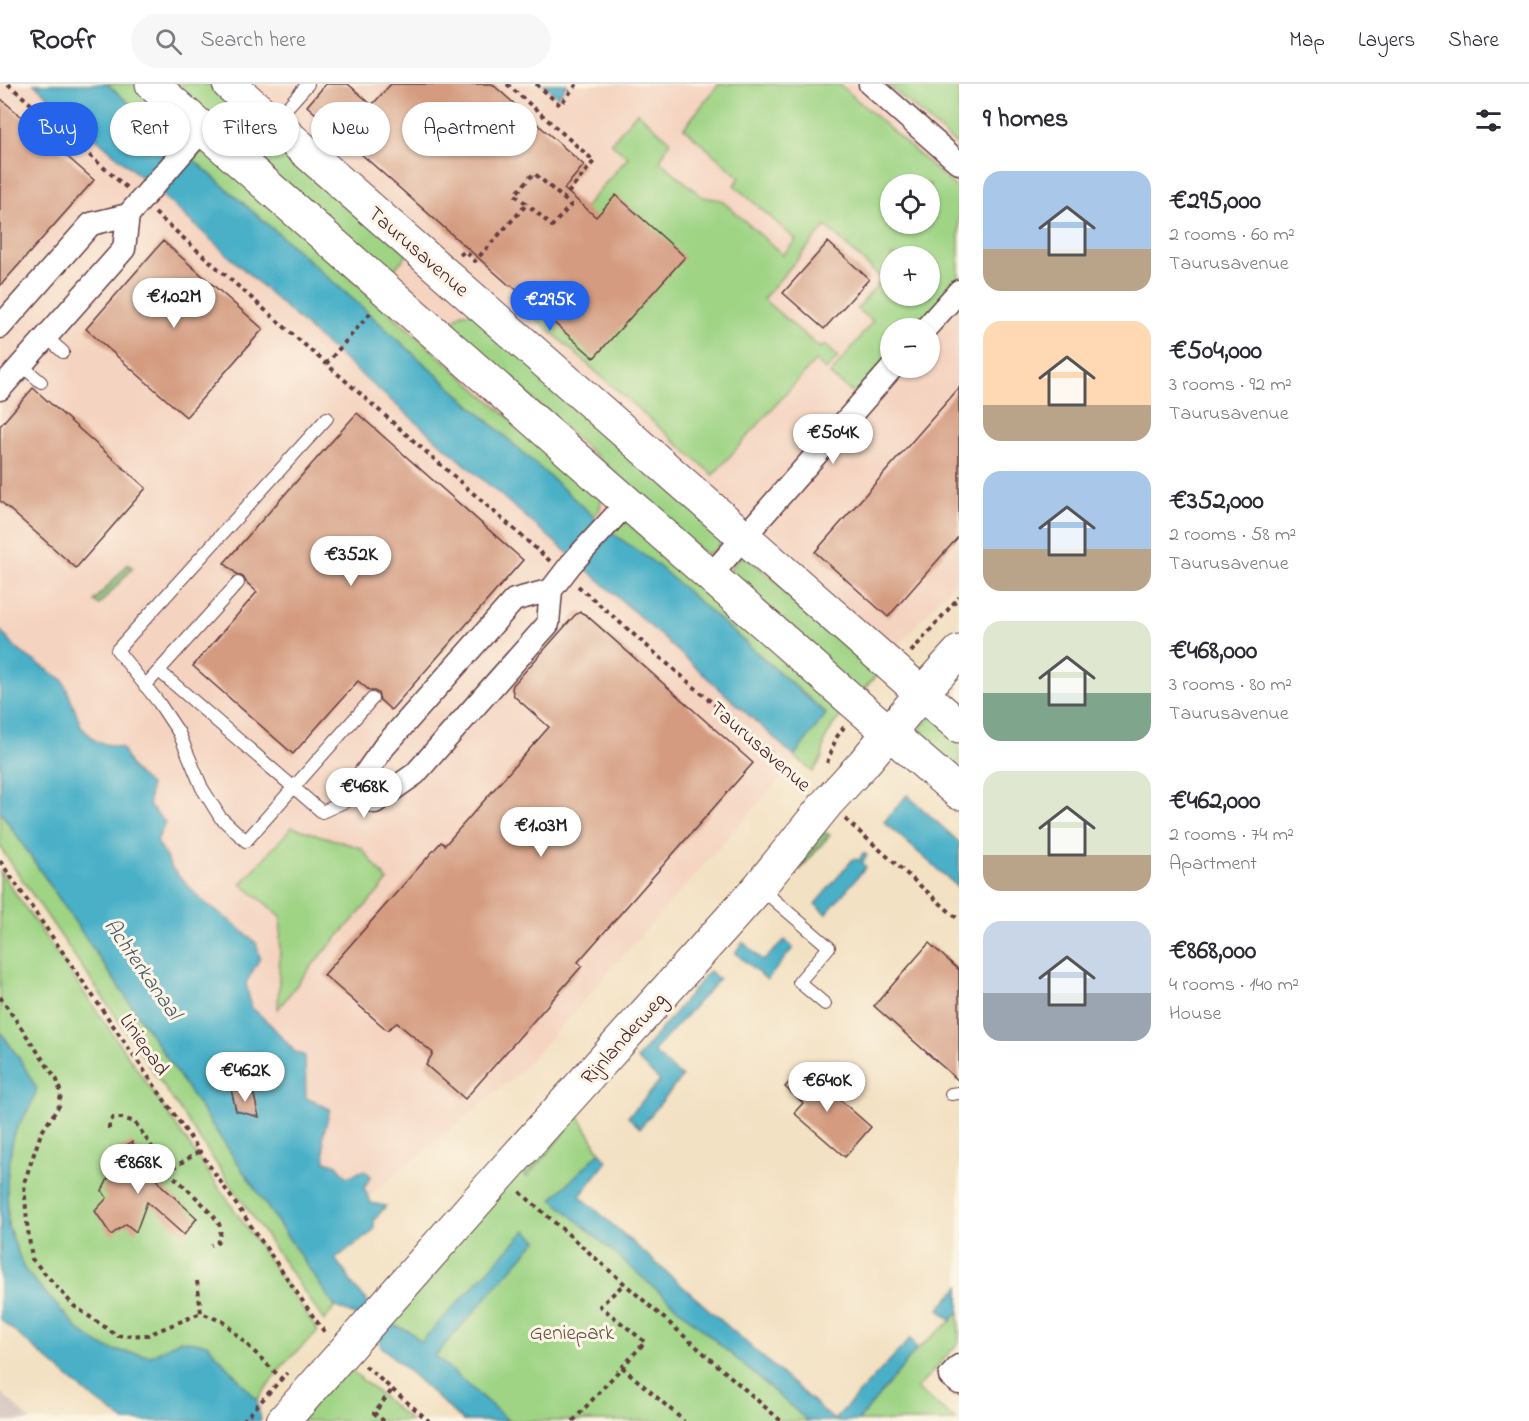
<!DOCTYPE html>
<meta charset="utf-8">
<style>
:root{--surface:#fff;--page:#f7f7f7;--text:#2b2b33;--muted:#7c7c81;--line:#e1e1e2;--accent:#2563eb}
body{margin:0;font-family:"Indie Flower",sans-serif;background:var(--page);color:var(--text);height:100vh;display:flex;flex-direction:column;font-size:22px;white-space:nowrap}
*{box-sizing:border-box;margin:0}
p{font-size:20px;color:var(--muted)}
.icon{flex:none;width:33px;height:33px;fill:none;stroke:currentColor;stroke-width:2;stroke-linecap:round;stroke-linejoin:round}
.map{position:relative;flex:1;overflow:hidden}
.details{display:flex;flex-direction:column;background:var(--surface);width:570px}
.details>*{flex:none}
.top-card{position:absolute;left:18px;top:18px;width:570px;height:54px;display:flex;gap:12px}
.tools{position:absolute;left:880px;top:90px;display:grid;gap:12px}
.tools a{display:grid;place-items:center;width:60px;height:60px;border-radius:50%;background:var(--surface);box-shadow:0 2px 4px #0004;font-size:30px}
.price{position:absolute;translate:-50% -51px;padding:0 14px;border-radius:21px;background:#fff;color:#222;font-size:20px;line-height:39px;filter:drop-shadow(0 2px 3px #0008)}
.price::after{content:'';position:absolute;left:50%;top:36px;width:18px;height:14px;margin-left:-9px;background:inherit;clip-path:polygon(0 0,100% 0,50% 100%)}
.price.active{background:var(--accent);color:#fff}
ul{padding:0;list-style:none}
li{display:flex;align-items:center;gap:18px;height:150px;padding:0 24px}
li span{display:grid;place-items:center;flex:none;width:168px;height:120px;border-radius:18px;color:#555}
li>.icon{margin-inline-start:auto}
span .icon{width:72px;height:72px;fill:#fffc;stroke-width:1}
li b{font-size:26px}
h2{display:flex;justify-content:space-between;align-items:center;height:72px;padding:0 24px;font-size:26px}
.tag{padding:0 21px;border-radius:27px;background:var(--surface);box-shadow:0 2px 4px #0004;font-size:21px;line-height:54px}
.tag.active{background:var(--accent);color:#fff}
header{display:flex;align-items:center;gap:36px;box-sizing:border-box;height:84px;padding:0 30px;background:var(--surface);border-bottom:2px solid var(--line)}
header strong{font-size:28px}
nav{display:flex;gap:33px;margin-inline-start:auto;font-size:21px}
.search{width:420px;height:54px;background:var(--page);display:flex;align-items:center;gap:15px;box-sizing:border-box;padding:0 21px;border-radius:33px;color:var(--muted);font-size:22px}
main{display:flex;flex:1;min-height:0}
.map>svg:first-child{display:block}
.built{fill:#f4d3c0;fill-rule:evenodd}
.industrial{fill:#d0c0bc}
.green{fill:#9fd485;stroke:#747a58;stroke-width:1.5;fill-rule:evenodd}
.forest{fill:#7fb672;stroke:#646a4e;stroke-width:1.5}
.water{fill:#49b0c8;stroke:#4a687a;stroke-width:1.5}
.building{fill:#d49b80}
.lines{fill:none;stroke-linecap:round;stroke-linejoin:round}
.lane-casing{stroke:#633c42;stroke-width:14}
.street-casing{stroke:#633c42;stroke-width:25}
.secondary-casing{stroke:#633c42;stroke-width:35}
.path{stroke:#633c42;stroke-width:4;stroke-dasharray:4.5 4.5;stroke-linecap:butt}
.lane{stroke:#fff;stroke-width:12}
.street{stroke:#fff;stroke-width:22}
.secondary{stroke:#fff;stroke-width:33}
.labels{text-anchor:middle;stroke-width:6;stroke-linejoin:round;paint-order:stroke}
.street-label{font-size:21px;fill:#4a1f2b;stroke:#fcf5e5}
.park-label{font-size:21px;fill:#645546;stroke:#fcf5e5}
.water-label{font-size:22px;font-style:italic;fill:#4a596a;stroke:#fcf5e5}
</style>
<header>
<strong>Roofr</strong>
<div class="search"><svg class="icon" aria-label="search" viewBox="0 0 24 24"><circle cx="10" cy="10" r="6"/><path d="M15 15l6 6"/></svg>Search here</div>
<nav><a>Map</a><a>Layers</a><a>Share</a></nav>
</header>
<main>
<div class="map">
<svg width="959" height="1337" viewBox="0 0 959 1337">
<rect width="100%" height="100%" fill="#fcf5e5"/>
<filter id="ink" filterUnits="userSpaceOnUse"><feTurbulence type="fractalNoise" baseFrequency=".0167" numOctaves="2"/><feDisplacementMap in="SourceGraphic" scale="12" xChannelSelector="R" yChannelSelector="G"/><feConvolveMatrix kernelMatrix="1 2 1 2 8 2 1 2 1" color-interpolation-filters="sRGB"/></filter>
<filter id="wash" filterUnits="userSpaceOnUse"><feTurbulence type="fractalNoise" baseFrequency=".008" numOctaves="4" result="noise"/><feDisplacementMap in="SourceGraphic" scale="24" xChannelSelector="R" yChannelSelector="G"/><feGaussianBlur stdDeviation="1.35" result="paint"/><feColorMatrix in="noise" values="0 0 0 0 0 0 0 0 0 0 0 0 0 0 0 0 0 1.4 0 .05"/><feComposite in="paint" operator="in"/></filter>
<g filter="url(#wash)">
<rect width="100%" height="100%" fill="#f3e1c3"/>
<!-- built -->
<path class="built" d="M0,0H959V493L521,987L347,1131L0,596ZM891,100H930V140H891ZM891,172H930V212H891ZM891,244H930V284H891Z"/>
<!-- industrial -->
<path class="industrial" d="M0,1308L31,1337H0Z"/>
<!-- green -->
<path class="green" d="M107,0H137L177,35L179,50L173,58Z
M165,0H216L408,170L386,194Z
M719,0H839L959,106V196L916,244H891V272L856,311L830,291L873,237L857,225L882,195L826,142L763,215L820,264L825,261L838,273L826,286L815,277L713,391L509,211L628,73L611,59L637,28L670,57L660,77L703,113L721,116L783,171L796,156L734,101L740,94L684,44ZM891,100H930V140H891ZM891,172H930V212H891Z
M887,0H959V63Z
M207,67L601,415L600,425L593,432L355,217L193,75L199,69Z
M462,229H476L722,452C720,463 716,468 705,470L451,242L456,234Z
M627,438L847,625L833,641L825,656L822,674L813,688L794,672L826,629L656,480L612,449L618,441Z
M747,473L881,586L859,611L730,492V485L739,474Z
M931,631L959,656V699L914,653Z
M0,727L335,1223L324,1237L0,763Z
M292,743L361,764L388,797L309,885L278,925L281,832L241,800Z
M0,787L318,1247L284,1280L257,1316L207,1260L180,1256L151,1272L113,1266L100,1261L79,1246L24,1185L8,1142L7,1096L13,1051L29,1023L21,977L0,947Z
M575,1026L600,1068L553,1115L808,1337H509L435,1272L536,1156L421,1258L409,1247L392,1241L384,1236L520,1086L526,1093L567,1035Z
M959,1227V1258L917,1305L957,1337H858L917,1265L951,1237Z
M346,1282L411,1337H296Z"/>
<!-- forest -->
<path class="forest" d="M128,480L133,484L99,521L94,517Z
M817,745L830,751L800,786L790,776Z
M567,1035L571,1041L527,1093L520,1086Z"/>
<!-- water -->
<path class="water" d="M34,0H107L355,217L612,449L656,480L826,630L794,672L599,496L320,255L173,121Z
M543,0H567L558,13Z
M0,546L11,559L22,569L63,596L82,644L97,658L122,664L132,685L150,701L149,722L165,738L157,757L171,783L201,816L233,839L256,859L260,874L246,899L251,923L271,941L295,968L305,972L306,1014L330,1025L323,1052L325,1077L337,1081L347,1093L364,1086L371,1092L364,1104L371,1119L386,1122L374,1136V1145L371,1149L335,1175L345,1188L354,1203L365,1214L379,1234L392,1241L409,1247L421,1258L526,1146L537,1156L435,1272L509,1337H463L381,1262L375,1245L353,1230L335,1223L0,727Z
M907,711L959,758V804L884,738Z
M863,769L867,771L862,779L866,783L826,830L815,820L853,775L859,776Z
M785,856L793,864L767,896L735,869L743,858L763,877Z
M709,887L719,895L653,968L682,993L640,1044L628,1033L660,997L637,975Z
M0,947L21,977L37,1005L30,1023L13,1051L7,1096L8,1142L24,1185L79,1246L100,1261L113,1266L151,1272L180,1256L207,1260L257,1316L261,1337H125L90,1312L0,1235Z
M600,1068L607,1077L580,1112L834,1336L911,1254L917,1265L858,1337H808L552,1115Z
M959,1203V1227L951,1237L939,1225Z"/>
<g id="blocks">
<!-- building -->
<path class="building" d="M326,0H348L372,21L391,0H492L584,81L564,105L596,133L616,111L685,173L594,274L511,201L510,202L307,22Z
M0,14L94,96L0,202Z
M163,157L263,245L186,333L86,245Z
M828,158L869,195L824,245L783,209Z
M33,304L146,404L76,484L0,417V342Z
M959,304V452L888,533L815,468Z
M357,329L523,476L391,626L380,616L378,609L374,607H370L358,597L293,670L193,582L257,508L246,498L243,493L238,491L224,479Z
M580,528L586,531L753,679L578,878L582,882L465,1015L426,981L433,969L397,939L387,946L324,891L441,758L445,761L549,643L514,612L512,605L513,601L575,531Z
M929,859L959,886V997L874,922Z
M803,983L871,1043L845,1073L794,1029L803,1019L785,1003Z
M231,1005L254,1011L259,1033L236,1027Z
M132,1058L161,1101L197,1134L184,1151L147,1118L136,1148L126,1140L111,1151L95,1127L107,1114L102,1107L116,1078L111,1070Z"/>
</g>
</g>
<g filter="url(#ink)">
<use href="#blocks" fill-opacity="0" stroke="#633c42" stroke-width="1.5"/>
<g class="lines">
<defs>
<path id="lane" d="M274,38L308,0
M46,253L63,268
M21,281L41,298
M327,334L117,566L159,619L179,649L202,704L220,733L246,757L372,615
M159,587L322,728L366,708
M145,602L238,499
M759,803L829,863L799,898L825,920
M951,1010L959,1009"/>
<path id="street" d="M870,0L959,79
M0,243L91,140L128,131
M926,244L959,207
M0,305L124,165L128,131L203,45
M710,492L892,284
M551,506L514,516L384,663L358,700L375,718L415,690L548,540L551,506L571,480L627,419
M959,1282L950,1292L959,1299"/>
<path id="secondary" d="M152,0L849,614L959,709
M229,0L959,642
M283,1337L500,1091L759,803L827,719L863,680L921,610L959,568"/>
</defs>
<!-- lane casing -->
<use href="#lane" class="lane-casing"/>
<!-- street casing -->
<use href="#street" class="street-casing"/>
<!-- secondary casing -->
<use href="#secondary" class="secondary-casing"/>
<!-- path -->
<path class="path" d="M8,0L127,104
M507,0L594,77L564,114
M536,0L560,21L577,0
M155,129L550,477
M460,171L465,167L475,177L527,120L515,111L534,89L571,121L552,142L527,120
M326,280L372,227
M578,502L808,702
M911,568L959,513
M827,679L836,654L844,643
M845,735L959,836
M0,777L315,1235L326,1250
M0,913L57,996L61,1010L59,1022L41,1049L24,1099L27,1139L32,1175L74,1222L118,1252L148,1251L201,1229
M109,1045V1039L113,1034H122L135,1038L168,1087L200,1067
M168,1087C181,1100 211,1125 219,1140C222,1147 220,1153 217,1159L211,1161
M520,1108L781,1337
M197,1197L201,1229L224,1238L283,1296
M365,1282L429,1337
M622,1283L684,1337
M243,1337L287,1289
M384,1337L374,1329L392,1306
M573,1337L645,1258L600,1222L624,1200"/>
<!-- lane -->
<use href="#lane" class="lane"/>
<!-- street -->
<use href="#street" class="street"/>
<!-- secondary -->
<use href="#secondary" class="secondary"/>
</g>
</g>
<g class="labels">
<!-- street labels -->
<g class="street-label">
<text transform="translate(419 167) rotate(41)" y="7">Taurusavenue</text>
<text transform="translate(761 662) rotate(41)" y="7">Taurusavenue</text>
<text transform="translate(623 954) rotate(-48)" y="7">Rijnlanderweg</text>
<text transform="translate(145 960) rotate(55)" y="7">Liniepad</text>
</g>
<!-- park labels -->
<g class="park-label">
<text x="572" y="1255">Geniepark</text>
</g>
<!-- water labels -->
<g class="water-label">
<text transform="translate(144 884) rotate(55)" y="8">Achterkanaal</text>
</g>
</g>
</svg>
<div class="tools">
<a><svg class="icon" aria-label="locate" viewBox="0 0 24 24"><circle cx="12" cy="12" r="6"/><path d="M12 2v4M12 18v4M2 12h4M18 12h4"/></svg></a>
<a>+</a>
<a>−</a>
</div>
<b class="price" style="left:174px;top:245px">€1.02M</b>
<b class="price active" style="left:550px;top:248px">€295K</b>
<b class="price" style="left:833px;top:381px">€504K</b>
<b class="price" style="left:351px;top:503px">€352K</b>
<b class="price" style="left:364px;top:735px">€468K</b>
<b class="price" style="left:541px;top:774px">€1.03M</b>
<b class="price" style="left:245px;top:1019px">€462K</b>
<b class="price" style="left:827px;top:1029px">€640K</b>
<b class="price" style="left:138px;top:1111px">€868K</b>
<div class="top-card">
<a class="tag active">Buy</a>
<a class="tag">Rent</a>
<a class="tag">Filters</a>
<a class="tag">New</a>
<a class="tag">Apartment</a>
</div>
</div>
<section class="details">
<h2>9 homes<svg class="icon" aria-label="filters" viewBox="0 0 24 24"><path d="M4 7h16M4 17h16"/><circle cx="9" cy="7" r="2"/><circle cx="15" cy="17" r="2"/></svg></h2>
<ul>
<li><span style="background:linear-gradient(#a9c7e8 65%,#b9a48a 0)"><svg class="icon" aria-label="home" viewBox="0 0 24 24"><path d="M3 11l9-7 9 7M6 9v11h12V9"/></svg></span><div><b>€295,000</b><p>2 rooms · 60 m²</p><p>Taurusavenue</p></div></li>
<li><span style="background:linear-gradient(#ffd9b3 70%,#b9a48a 0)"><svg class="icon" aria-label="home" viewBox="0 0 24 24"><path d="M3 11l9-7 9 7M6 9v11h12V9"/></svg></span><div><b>€504,000</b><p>3 rooms · 92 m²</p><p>Taurusavenue</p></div></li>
<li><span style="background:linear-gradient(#a9c7e8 65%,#b9a48a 0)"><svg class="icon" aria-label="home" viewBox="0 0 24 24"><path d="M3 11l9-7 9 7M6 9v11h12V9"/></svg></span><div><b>€352,000</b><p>2 rooms · 58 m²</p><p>Taurusavenue</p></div></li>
<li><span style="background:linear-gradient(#dfe7d0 60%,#7fa58c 0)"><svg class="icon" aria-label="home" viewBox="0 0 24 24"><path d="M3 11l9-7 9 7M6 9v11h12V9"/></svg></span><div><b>€468,000</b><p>3 rooms · 80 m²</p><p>Taurusavenue</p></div></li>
<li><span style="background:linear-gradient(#dfe7d0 70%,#b9a48a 0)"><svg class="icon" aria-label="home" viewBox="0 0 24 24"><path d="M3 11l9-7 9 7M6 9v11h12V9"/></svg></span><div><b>€462,000</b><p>2 rooms · 74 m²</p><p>Apartment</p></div></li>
<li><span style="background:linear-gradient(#c9d6e8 60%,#9aa5b1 0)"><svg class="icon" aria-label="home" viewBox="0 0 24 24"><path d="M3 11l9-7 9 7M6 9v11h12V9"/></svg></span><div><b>€868,000</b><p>4 rooms · 140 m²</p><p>House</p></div></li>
</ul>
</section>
</main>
